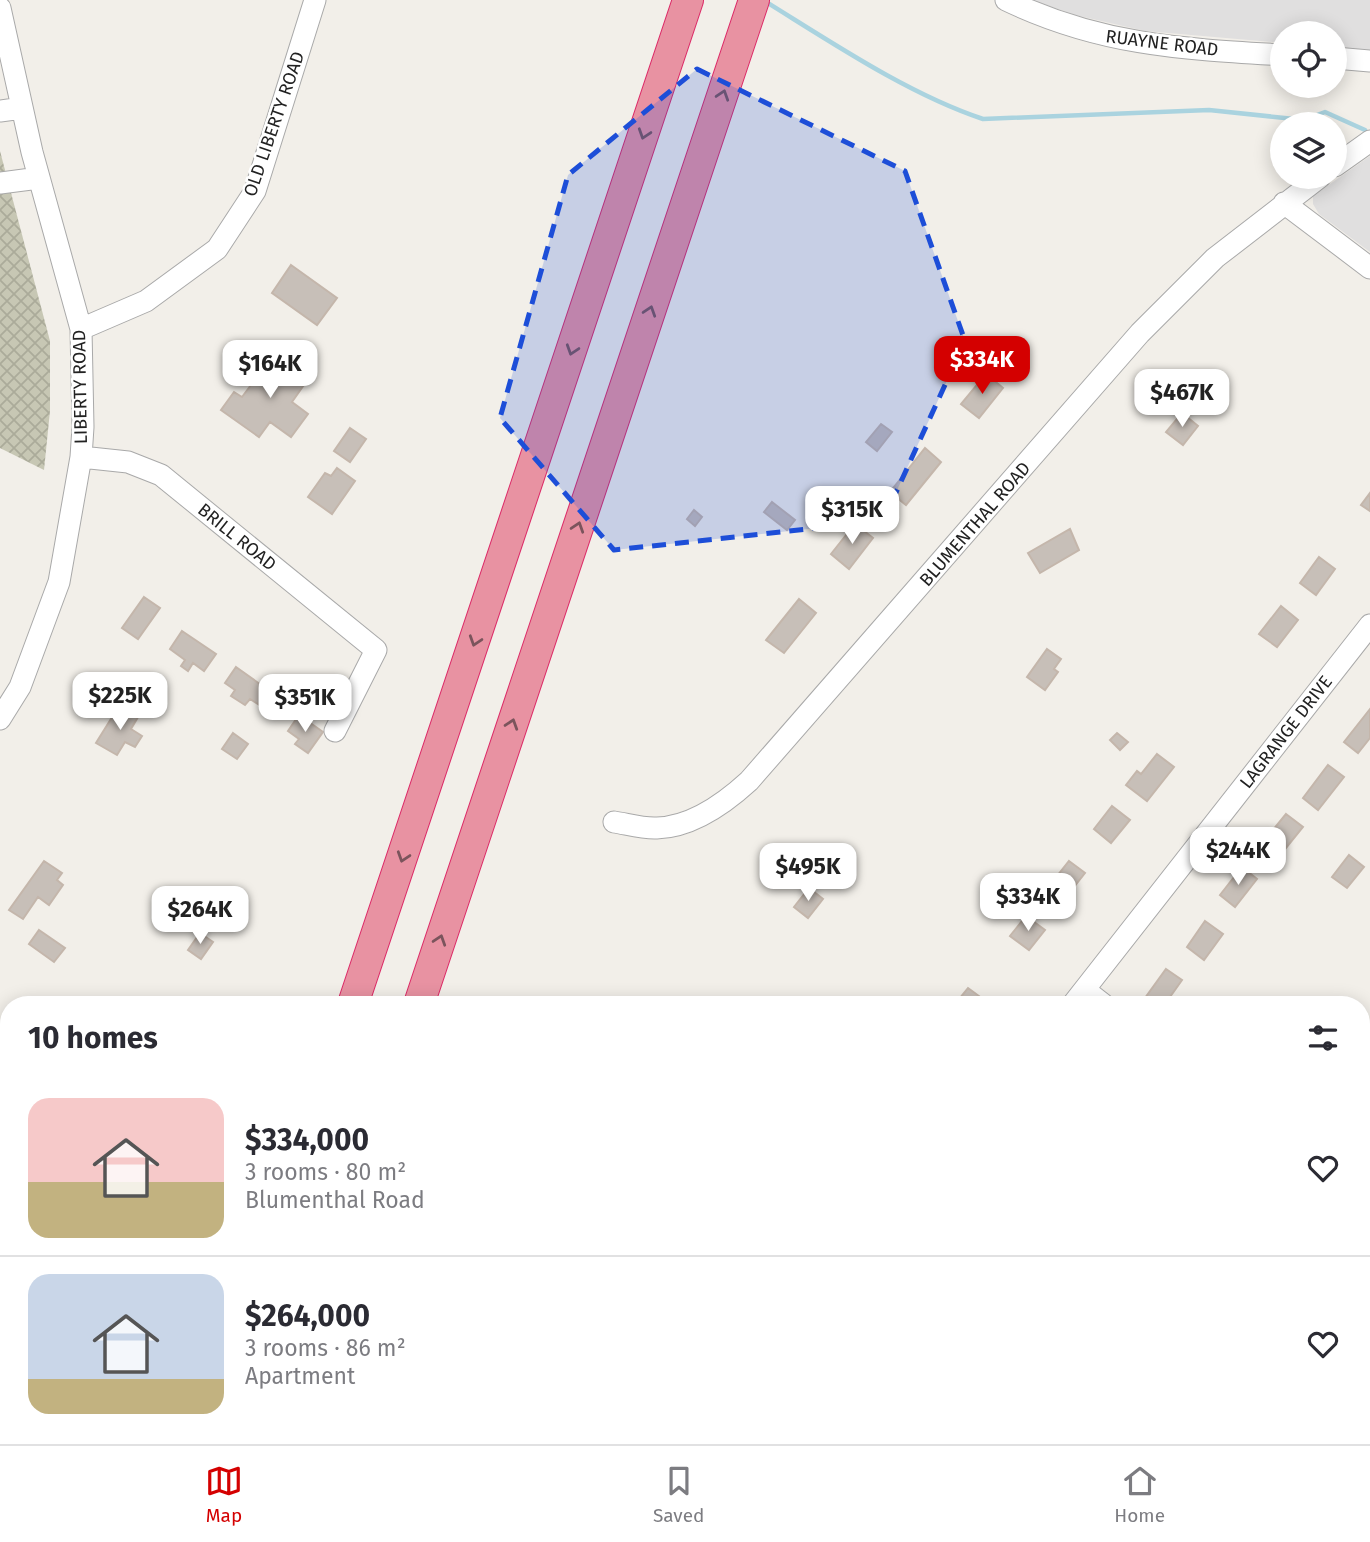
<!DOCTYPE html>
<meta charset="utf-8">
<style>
:root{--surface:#fff;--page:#f7f7f7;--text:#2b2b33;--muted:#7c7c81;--line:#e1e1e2;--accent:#d40000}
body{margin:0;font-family:"Fira Sans",sans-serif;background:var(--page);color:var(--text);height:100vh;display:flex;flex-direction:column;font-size:26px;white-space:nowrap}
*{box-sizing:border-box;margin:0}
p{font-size:23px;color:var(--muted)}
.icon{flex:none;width:38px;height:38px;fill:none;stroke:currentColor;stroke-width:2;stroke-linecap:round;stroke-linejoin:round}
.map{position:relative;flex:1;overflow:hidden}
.sheet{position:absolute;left:0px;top:996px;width:1370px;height:450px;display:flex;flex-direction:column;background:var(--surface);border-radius:28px 28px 0 0;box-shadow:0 4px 18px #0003}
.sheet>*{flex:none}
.controls{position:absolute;left:1270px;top:21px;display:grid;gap:14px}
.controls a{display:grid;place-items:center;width:77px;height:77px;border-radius:50%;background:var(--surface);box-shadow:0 4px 18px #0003;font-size:35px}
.price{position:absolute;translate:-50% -60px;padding:0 16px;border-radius:14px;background:#fff;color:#222;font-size:23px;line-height:46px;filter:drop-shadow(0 2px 4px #0008)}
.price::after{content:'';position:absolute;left:50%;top:42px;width:21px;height:16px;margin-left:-10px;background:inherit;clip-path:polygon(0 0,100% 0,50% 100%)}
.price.selected{background:var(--accent);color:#fff}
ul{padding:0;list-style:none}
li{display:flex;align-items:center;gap:21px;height:175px;padding:0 28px}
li+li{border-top:2px solid var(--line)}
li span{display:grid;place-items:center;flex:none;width:196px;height:140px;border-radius:21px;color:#555}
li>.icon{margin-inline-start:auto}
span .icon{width:84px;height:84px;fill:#fffc;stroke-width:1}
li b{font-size:30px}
h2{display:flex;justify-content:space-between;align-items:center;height:84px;padding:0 28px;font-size:30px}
.menu{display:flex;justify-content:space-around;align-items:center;height:98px;border-top:2px solid var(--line);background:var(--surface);font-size:19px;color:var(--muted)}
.menu a{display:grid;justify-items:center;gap:4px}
.menu .selected{color:var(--accent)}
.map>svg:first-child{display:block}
.residential{fill:#e0dfdf}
.construction{fill:url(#construction-cross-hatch)}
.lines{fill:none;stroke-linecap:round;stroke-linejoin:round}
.stream{stroke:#aad3df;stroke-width:4.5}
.building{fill:#c7bfb8;stroke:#c4b6ab;stroke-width:2}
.minor-casing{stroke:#a9a9a9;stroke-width:23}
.highway-casing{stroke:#dc2a67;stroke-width:32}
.minor{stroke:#fff;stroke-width:21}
.highway{stroke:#e892a2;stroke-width:30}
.oneway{stroke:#7b545c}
.marked{fill:#1d4ed8;fill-opacity:0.2;stroke:#1d4ed8;stroke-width:5;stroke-dasharray:14 9;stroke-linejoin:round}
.labels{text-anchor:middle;stroke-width:5;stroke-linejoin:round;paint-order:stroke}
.street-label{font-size:18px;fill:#222;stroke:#fff}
</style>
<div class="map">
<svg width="1370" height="1444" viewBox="0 0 1370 1444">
<defs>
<pattern id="construction-cross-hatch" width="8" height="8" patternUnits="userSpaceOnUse" patternTransform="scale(1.75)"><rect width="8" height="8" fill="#c7c7b4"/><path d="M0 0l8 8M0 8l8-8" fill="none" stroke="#abab9a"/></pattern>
</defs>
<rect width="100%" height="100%" fill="#f2efe9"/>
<!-- residential -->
<path class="residential" d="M1032,0H1370V50L1335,48V33H1283V43L1145,31L1075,15Z
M1370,156V252L1319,214L1313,204V196Z"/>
<!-- construction -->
<path class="construction" d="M0,151L50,341V411L44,470L0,448Z"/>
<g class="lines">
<!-- stream -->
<path class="stream" d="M763,0C831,42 908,94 983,119L1209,110L1304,120L1325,112L1365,130"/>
</g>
<!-- building -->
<path class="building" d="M291,265L337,298L317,325L272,293Z
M287,356L302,366L296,374L306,382L292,402L308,414L291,437L270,422L259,437L221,410L234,392L242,397L272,357L281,364Z
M986,374L1003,388L979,418L961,404Z
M1182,413L1198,426L1183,445L1166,432Z
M881,424L892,432L877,451L866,442Z
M350,428L366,439L350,462L334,451Z
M925,448L941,462L906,505L890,492Z
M337,468L355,481L332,514L308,497L325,473L331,476Z
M1370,493V511L1361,505Z
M772,502L795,520L787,530L764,512Z
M694,510L702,517L695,526L687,519Z
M855,524L873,538L849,569L831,554Z
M1070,529L1079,550L1040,573L1028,553Z
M1319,557L1335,569L1316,595L1300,583Z
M144,597L160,608L138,639L122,628Z
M799,599L816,613L784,653L766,640Z
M1281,606L1298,620L1277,647L1259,634Z
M182,631L216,654L204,671L193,663L188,671L181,666L185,660L170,649Z
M1047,649L1061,659L1054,669L1058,672L1045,690L1027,677Z
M236,667L271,692L261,706L250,699L245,705L231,696L235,690L225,683Z
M119,706L138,717L131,729L142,736L135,747L125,742L117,755L96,743Z
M1370,709V738L1358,753L1344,742Z
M299,715L323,732L308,753L295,744L299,739L288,731Z
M233,733L248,744L237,759L222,749Z
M1117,733L1128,742L1120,750L1110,740Z
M1157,754L1174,767L1147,801L1126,785L1137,771L1141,774Z
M1328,765L1344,777L1318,810L1303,798Z
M1112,806L1130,820L1111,843L1094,829Z
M1286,814L1303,827L1277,859L1260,846Z
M1349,855L1364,867L1347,888L1332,877Z
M44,861L62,873L57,880L63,885L49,905L38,897L23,919L9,910Z
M1069,861L1085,873L1062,902L1046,890Z
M1242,867L1257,879L1235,907L1220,895Z
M809,888L823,899L808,918L794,907Z
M1026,916L1045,930L1029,950L1010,936Z
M1205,921L1223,934L1204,960L1187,947Z
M39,930L65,948L54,962L29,944Z
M200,933L213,942L201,959L188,950Z
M1166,969L1182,980L1165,1004H1154L1145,998Z
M968,988L983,999L978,1004H955Z
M1362,1317L1370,1323V1352L1362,1346Z"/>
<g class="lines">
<defs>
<path id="minor" d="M1006,0C1100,45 1181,49 1283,55
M0,8L32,152L81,329L83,427L81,457L59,582L20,687L0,719
M1335,58L1370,61
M0,111L22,108
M1335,166L1370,141
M0,183L39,178
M1284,203L1370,268
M81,329L146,301L217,249L255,191L315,0
M81,457L128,462L161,475L376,650L335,731
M614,822C627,824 644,829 657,828C692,827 725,803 749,781L1140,333L1215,258L1320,177
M1085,990L1103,1004
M1073,1004L1370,625
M1362,1147L1370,1136
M1362,1208L1370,1215
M721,1444L727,1437"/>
<path id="highway" d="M353,1004L688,0
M419,1004L754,0
M207,1444L209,1437
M272,1444L274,1437"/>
</defs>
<!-- minor casing -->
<use href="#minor" class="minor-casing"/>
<!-- highway casing -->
<use href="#highway" class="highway-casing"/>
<!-- minor -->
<use href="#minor" class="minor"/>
<!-- highway -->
<use href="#highway" class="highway"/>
</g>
<!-- one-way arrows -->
<defs><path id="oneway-chevron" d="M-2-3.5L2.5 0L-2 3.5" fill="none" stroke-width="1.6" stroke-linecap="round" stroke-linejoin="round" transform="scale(1.75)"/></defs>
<g class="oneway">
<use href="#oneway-chevron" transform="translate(723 95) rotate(-72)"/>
<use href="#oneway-chevron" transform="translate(644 134) rotate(108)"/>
<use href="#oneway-chevron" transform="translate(650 311) rotate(-72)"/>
<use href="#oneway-chevron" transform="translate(572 350) rotate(108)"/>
<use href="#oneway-chevron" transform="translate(578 527) rotate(-72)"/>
<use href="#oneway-chevron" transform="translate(475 641) rotate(108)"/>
<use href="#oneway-chevron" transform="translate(512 724) rotate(-72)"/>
<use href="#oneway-chevron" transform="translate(403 857) rotate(108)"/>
<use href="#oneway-chevron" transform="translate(440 940) rotate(-72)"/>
</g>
<!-- marked area -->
<path class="marked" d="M697,69L905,171L965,341L883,521L614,550L500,418L568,175Z"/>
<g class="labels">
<!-- street labels -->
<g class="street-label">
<text transform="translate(1162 43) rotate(7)" y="6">RUAYNE ROAD</text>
<text transform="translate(274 124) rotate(-71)" y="6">OLD LIBERTY ROAD</text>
<text transform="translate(80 387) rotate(-91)" y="6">LIBERTY ROAD</text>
<text transform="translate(975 524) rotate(-49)" y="6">BLUMENTHAL ROAD</text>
<text transform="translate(237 537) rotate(39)" y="6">BRILL ROAD</text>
<text transform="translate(1286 732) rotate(-52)" y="6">LAGRANGE DRIVE</text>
</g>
</g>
</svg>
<div class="controls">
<a><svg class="icon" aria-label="locate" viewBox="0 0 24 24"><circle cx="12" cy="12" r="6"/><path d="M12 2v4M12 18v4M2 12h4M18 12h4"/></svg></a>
<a><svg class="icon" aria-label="layers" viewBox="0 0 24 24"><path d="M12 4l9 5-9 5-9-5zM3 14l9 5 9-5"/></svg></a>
</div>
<b class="price selected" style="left:982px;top:396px">$334K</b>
<b class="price" style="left:270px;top:400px">$164K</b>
<b class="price" style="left:1182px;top:429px">$467K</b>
<b class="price" style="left:852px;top:546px">$315K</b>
<b class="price" style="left:120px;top:732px">$225K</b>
<b class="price" style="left:305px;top:734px">$351K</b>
<b class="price" style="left:1238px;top:887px">$244K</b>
<b class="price" style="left:808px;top:903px">$495K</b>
<b class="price" style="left:1028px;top:933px">$334K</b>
<b class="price" style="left:200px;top:946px">$264K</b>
<section class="sheet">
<h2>10 homes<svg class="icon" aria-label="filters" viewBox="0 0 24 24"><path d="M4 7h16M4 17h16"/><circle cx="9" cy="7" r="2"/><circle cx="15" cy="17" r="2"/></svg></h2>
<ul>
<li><span style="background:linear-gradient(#f6c9c9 60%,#c2b280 0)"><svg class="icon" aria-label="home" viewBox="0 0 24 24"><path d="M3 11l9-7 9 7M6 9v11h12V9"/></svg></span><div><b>$334,000</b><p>3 rooms · 80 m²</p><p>Blumenthal Road</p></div><svg class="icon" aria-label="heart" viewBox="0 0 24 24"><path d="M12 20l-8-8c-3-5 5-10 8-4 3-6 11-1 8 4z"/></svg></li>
<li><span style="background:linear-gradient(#c9d6e8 75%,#c2b280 0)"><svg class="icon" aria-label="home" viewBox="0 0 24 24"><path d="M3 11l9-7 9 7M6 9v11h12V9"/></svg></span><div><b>$264,000</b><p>3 rooms · 86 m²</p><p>Apartment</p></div><svg class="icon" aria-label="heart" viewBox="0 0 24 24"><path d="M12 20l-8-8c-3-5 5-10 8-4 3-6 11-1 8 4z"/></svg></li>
</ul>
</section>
</div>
<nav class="menu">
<a class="selected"><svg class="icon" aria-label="map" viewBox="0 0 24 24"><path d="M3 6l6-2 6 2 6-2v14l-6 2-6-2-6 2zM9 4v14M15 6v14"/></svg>Map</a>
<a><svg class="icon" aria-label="saved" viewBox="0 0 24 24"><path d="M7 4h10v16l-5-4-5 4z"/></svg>Saved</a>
<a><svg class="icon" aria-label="home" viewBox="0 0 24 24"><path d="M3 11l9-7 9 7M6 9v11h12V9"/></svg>Home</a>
</nav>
